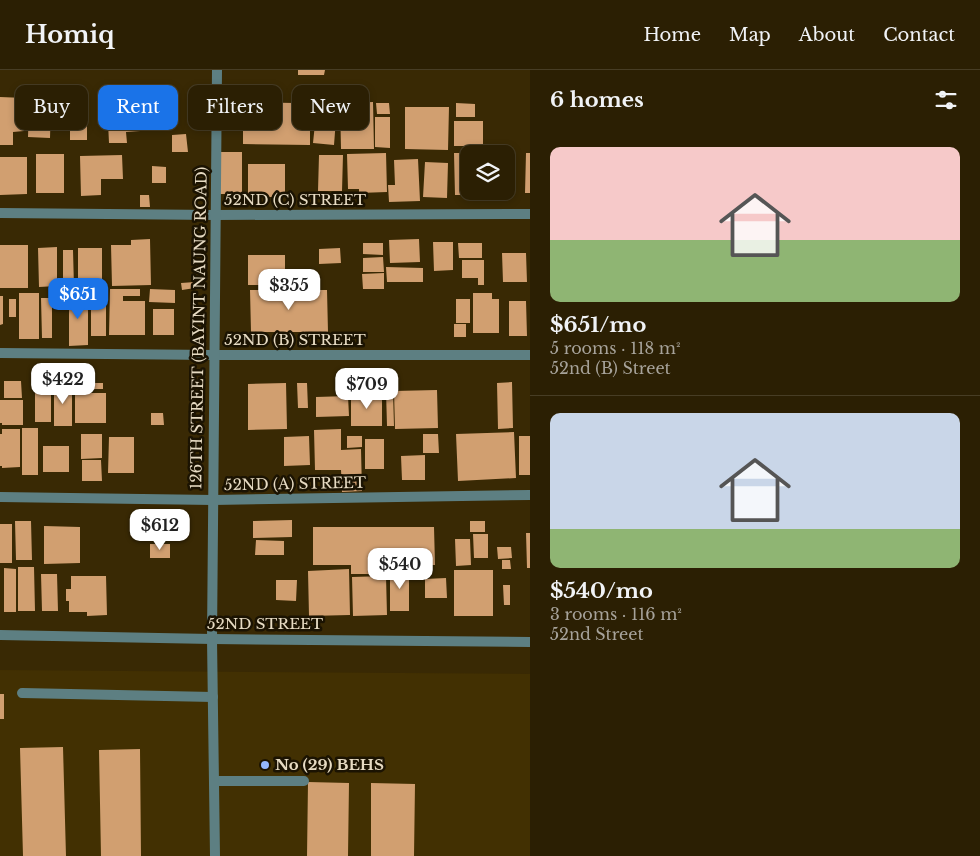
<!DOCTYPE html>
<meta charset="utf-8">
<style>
:root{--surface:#2b1f03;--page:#33270d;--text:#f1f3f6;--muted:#a6a29a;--line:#473d25;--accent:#1a73e8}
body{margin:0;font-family:"Libre Baskerville",serif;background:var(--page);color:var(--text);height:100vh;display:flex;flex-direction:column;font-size:19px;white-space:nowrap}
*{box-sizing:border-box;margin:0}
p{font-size:16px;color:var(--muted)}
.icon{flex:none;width:28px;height:28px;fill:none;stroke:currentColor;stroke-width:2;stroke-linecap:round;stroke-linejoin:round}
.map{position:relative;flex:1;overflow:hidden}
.drawer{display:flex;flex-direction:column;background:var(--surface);width:450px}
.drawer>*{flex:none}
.top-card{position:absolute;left:15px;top:15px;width:440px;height:45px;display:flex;gap:10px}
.controls{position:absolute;left:460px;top:75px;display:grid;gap:10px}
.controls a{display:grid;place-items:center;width:55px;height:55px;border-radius:10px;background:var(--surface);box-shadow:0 2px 8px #0003,0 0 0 1px var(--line);font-size:25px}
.price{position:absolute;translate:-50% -42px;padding:0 11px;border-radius:10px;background:#fff;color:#222;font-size:16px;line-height:32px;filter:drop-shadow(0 1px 2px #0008)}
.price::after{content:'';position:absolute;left:50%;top:30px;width:15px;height:11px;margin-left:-8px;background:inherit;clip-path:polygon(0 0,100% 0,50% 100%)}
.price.active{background:var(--accent);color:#fff}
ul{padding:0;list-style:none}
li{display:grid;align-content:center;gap:10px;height:265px;padding:0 20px}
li+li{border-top:1px solid var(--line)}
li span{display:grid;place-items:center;height:155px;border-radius:10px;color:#555}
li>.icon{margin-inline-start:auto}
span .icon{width:90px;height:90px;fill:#fffc;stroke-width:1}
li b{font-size:21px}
h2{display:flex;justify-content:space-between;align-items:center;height:60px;padding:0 20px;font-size:21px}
.tag{padding:0 18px;border-radius:10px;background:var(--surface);box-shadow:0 2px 8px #0003,0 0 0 1px var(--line);font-size:18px;line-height:45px}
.tag.active{background:var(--accent);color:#fff}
header{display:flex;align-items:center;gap:30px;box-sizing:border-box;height:70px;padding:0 25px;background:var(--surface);border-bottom:1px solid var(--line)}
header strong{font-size:24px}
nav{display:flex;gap:28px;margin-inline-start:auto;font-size:18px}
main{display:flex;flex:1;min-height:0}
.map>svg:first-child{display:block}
.built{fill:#423002}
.building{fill:#d19f70}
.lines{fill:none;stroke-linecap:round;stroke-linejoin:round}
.service{stroke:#5d7f82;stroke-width:10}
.minor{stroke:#5d7f82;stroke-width:10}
.tertiary{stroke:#5d7f82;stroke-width:10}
.poi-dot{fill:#94b7fd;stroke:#1b1302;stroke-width:2}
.labels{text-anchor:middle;stroke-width:5;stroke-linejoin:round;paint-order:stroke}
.street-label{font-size:15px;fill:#e7dbc3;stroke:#1b1302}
.poi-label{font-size:15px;font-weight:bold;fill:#e7dbc3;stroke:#1b1302;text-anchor:start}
</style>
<header>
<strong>Homiq</strong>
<nav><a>Home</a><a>Map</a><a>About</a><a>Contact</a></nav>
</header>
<main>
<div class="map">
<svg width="530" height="786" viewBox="0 0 530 786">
<rect width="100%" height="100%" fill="#392904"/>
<!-- built -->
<path class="built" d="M0,600L530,604V786H0Z"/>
<!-- building -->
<path class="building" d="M298,0H325L324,5H298Z
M0,27L25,28L24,61L13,62V75H0Z
M170,29V57H150V30Z
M139,31L140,61L126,62L127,73H109L107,32Z
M243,32L294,33V45H310V75L243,74Z
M373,32L374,79H341L340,33Z
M29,33H51L50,68L28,67Z
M376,33H389L390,44H377Z
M456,33L475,34V47H456Z
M317,34L337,36L334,75L313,73Z
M405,37H449L448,80L405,79Z
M70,46H87V70H70Z
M375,47H390V78L375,77Z
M454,51H483V76H454Z
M186,64L188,82H172V65Z
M220,82H242V124H220Z
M386,83L387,122L359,123V119H348L347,84Z
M454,83H469V121H481V125H455Z
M526,83H530V123H525Z
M36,84H64V123H36Z
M122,85L123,109H101V125L81,126L80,86Z
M319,85H343L342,121H318Z
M0,87H27V124L0,125Z
M418,89L420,131L389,132L388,115H395L394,90Z
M425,92L448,93L447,128L423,127Z
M248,94H285V127H248Z
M152,96L166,97V113H152Z
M140,125H149L150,137H140Z
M150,169L151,215L112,216L111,175H131V170Z
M419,169L420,192L390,193L389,170Z
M433,172H453V200L434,201Z
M363,173H383V185L363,184Z
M458,173H482V188H459Z
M0,175H28V218H0Z
M57,177V216L39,217L38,178Z
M78,178H102V212L78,213Z
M340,178L341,193L319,194V179Z
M63,180H73L74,217H63Z
M502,183H526L527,212H503Z
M248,185H285V211L271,210V213L264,214V215H248Z
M383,187L384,202H363V188Z
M462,190H484V215H478V208H462Z
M386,197L423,198V212H387Z
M384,203V219H363L362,204Z
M195,212V218L182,220L181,213Z
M110,219H140V226H123V231H145V265H109Z
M150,219L175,220V233L149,232Z
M250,220H327L328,262H251Z
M19,223H39V269H19Z
M91,223L106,224V266H91Z
M473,223H492V229H499V263H473Z
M69,224H88V275L69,276Z
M0,226H3V254L0,255Z
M41,228H52V268H42Z
M9,229H16V247H9Z
M456,229H470V253H456Z
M509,231H526L527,266H509Z
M153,239H174V265H153Z
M454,254H466V267H454Z
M4,311H21L22,328H4Z
M35,312H51V352H35Z
M512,312L513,358L498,359L497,313Z
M82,313H103V319H83Z
M286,313L287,359L248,360V314Z
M297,313H307L308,338H298Z
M54,314H72V356H54Z
M337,316H348V323H337Z
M437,320L438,358L395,359L394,321Z
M386,321H393L394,356H387Z
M75,323H106V353H75Z
M382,324V356H351V325Z
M348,326L349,346L316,347V327Z
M0,330H23V355H2V353H0Z
M151,343H163L164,355H151Z
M22,358H38V405H22Z
M2,359H20V397L2,398V396H0V364H2Z
M341,359V380L361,379L362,421L342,422L341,400H315L314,360Z
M514,362L516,408L458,411L456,364Z
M81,364H102V388L81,389Z
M423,364H438L439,383H423Z
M309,366L310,395L284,396V367Z
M347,366H362V377L347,378Z
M519,366H530V405H519Z
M109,367H134V403H108Z
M365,369H384V399H365Z
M43,376H69V402H43Z
M425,385V410H402L401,386Z
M82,390H101L102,411H82Z
M292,450V467L253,468V451Z
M15,451H31L32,490H16Z
M470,451H485V462H470Z
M0,454H12V493H0Z
M44,456L80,457V493L44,494Z
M313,457H434L435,495H384V504H351V495H313Z
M526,463H530V498H527Z
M473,464H488V488H474Z
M455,469H470L471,495L456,496Z
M256,470L284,471V485H255Z
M150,474H170V488H150Z
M497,477H511L512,488L498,489Z
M502,490H510L511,499H502Z
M18,497H34L35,541H18Z
M4,498L16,499V542H4Z
M349,499L350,545L309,546L308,501Z
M390,500H409V541H390Z
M454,500H493V546H454Z
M41,504H57L58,541H42Z
M71,506H106L107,545L87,546V542H69V531H66V519H71Z
M386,506L387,545L353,546L352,507Z
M446,508L447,528H425V509Z
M276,510H297L296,531L276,530Z
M503,515H510V535H504Z
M0,624H4V649H0Z
M63,677L66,786H23L20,678Z
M140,679L141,786H101L99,680Z
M308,712L349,713L348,786H307Z
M371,713L415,714L414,786H371Z"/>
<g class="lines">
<!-- service -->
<path class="service" d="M22,623L213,627
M214,711H304"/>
<!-- minor -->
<path class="minor" d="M0,143L215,145L530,144
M0,283L214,285H530
M0,427L213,430L530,425
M0,565L212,569L530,572"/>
<!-- tertiary -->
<path class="tertiary" d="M215,786L212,569L217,0"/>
</g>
<!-- markers -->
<circle class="poi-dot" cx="265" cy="695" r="5"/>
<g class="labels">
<!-- street labels -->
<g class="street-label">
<text x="295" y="135">52ND (C) STREET</text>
<text transform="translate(199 258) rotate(-89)" y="5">126TH STREET (BAYINT NAUNG ROAD)</text>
<text x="295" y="275">52ND (B) STREET</text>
<text transform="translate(295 414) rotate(-1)" y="5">52ND (A) STREET</text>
<text x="265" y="559">52ND STREET</text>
</g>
<!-- poi labels -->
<g class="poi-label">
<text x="275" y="700">No (29) BEHS</text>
</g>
</g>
</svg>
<div class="controls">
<a><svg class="icon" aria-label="layers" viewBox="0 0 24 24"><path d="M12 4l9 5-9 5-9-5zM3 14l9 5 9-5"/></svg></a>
</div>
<b class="price" style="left:289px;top:241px">$355</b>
<b class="price active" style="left:78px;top:250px">$651</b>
<b class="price" style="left:63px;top:335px">$422</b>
<b class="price" style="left:367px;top:340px">$709</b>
<b class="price" style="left:160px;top:481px">$612</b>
<b class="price" style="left:400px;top:520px">$540</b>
<div class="top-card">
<a class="tag">Buy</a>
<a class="tag active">Rent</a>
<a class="tag">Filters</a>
<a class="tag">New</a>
</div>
</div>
<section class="drawer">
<h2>6 homes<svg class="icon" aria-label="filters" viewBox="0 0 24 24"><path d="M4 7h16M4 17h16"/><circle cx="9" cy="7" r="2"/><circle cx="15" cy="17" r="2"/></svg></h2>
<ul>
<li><span style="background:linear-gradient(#f6c9c9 60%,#8fb573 0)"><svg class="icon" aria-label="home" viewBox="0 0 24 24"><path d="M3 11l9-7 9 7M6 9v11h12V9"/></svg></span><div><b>$651/mo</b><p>5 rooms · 118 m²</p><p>52nd (B) Street</p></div></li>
<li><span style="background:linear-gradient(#c9d6e8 75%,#8fb573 0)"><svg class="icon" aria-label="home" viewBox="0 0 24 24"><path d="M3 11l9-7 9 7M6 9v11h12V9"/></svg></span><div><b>$540/mo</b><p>3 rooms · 116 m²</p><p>52nd Street</p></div></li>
</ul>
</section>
</main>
